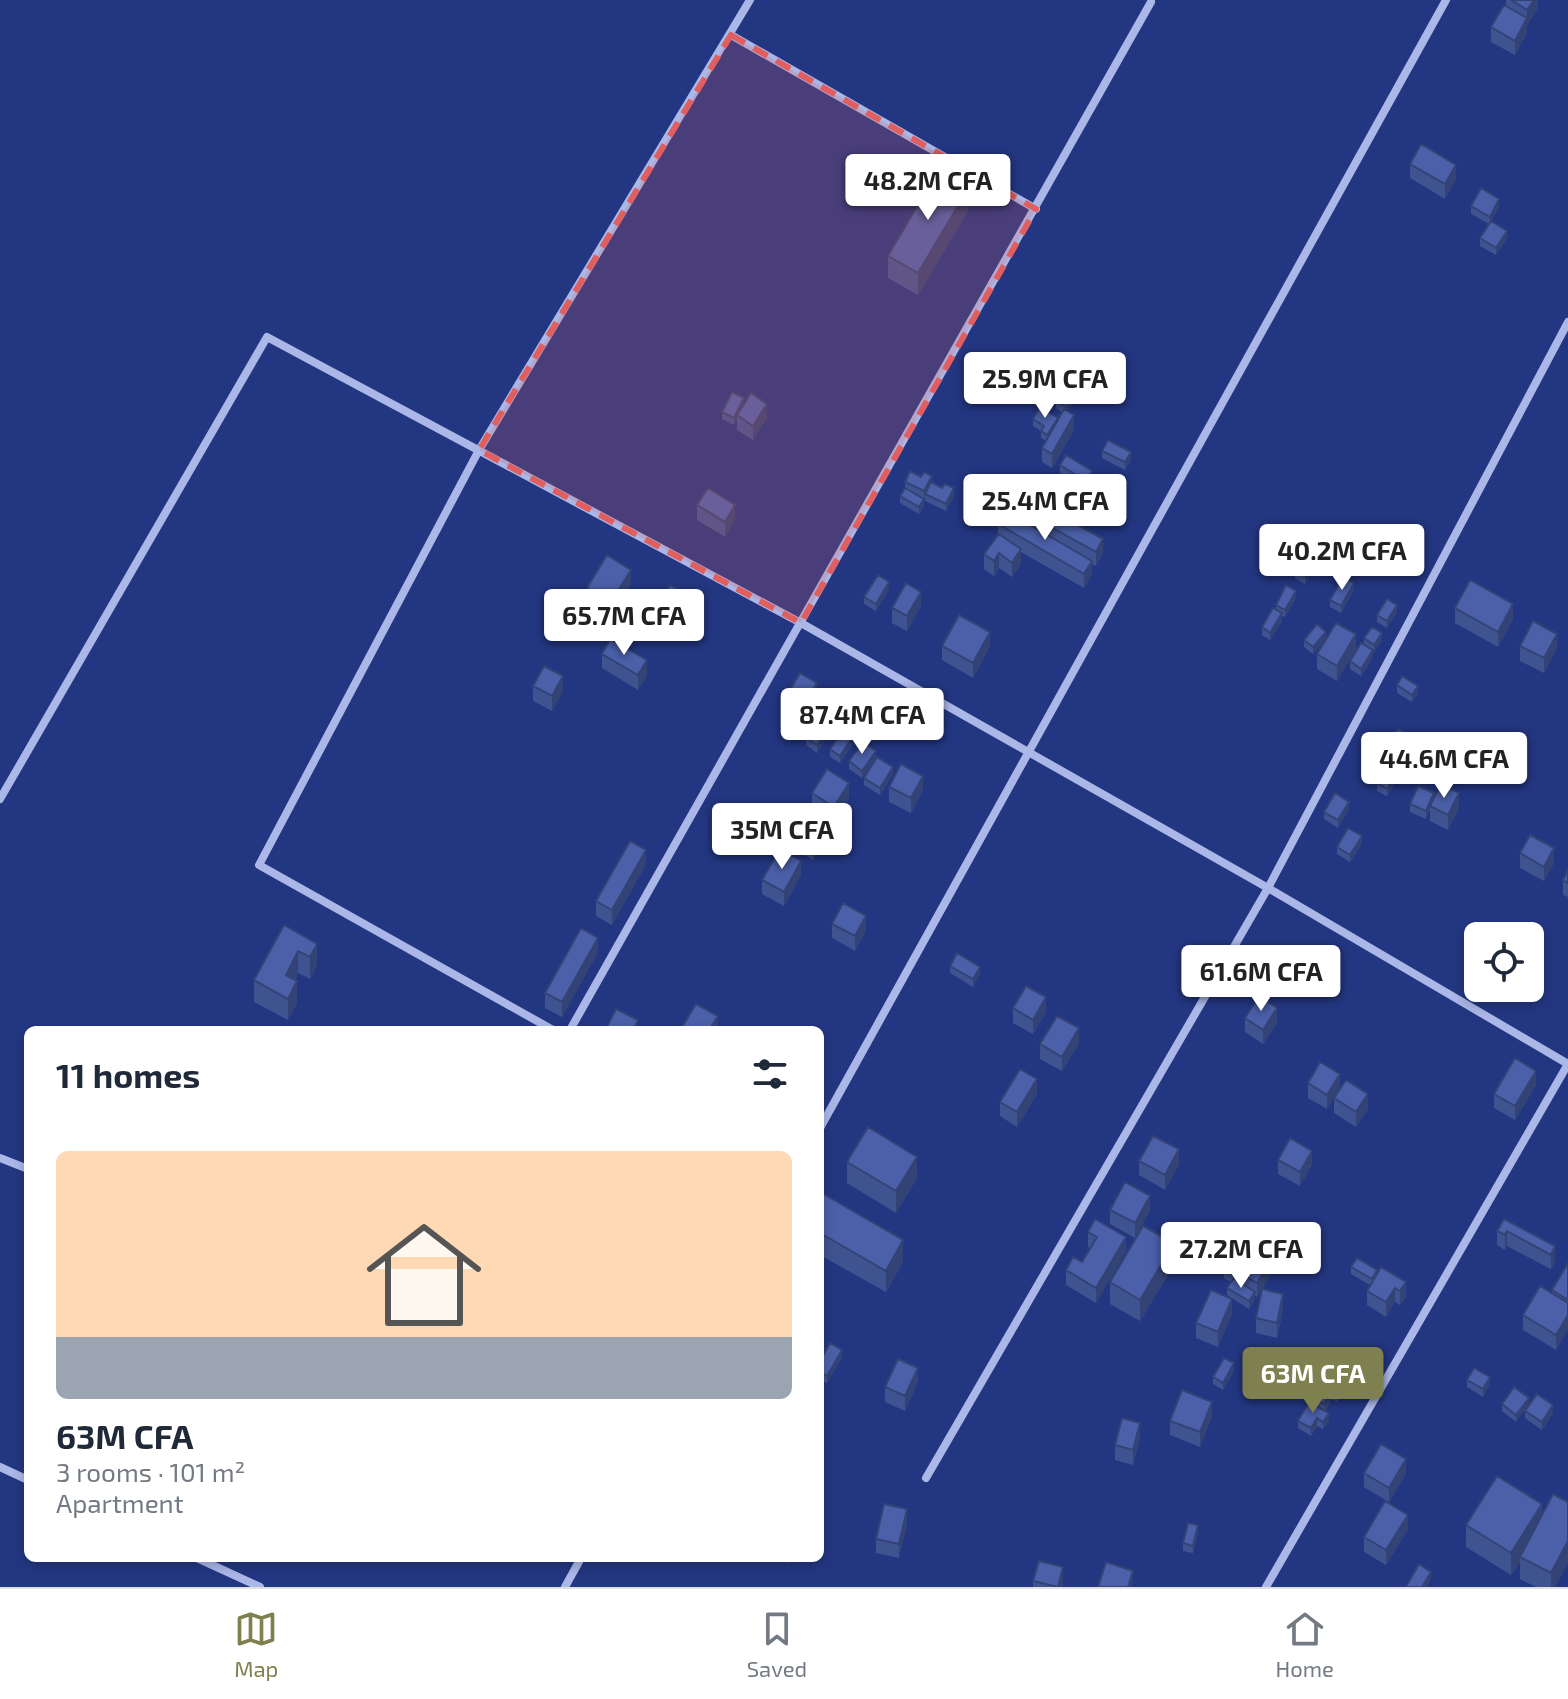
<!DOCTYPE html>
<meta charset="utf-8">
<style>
:root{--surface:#fff;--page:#f6f6f7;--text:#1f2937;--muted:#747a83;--line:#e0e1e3;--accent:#7e804f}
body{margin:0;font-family:"Exo 2",sans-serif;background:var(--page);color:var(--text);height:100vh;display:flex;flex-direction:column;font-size:30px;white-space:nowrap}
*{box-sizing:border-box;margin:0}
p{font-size:26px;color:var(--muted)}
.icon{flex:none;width:44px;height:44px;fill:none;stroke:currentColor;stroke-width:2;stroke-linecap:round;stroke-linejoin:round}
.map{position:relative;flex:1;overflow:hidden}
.panel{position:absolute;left:24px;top:1026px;width:800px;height:536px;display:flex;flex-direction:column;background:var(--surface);border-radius:12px;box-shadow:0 4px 12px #0003}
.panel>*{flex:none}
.fabs{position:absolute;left:1464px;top:922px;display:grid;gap:16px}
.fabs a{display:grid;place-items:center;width:80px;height:80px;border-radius:12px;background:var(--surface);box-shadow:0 4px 12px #0003;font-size:40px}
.price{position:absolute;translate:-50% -68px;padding:0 18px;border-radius:8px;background:#fff;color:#222;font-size:26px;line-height:52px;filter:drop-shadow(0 2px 4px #0008)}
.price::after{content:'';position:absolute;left:50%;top:48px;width:24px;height:18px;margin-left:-12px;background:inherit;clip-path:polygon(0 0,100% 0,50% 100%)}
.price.selected{background:var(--accent);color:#fff}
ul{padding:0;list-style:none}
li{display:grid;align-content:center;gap:16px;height:424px;padding:0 32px}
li+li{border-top:2px solid var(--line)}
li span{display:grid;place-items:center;height:248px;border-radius:12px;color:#555}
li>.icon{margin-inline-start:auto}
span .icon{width:144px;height:144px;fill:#fffc;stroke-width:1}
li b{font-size:34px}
h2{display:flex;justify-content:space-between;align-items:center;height:96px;padding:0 32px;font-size:34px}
.menu{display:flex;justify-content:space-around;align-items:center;height:112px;border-top:2px solid var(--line);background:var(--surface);font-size:22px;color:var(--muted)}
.menu a{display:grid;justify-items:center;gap:4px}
.menu .selected{color:var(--accent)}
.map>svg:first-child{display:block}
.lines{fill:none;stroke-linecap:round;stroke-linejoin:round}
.street{stroke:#aab7e7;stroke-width:8}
.wall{fill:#405391}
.shaded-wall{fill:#344376}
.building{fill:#4b60a9;stroke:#344376;stroke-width:2}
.marked{fill:#e05e5e;fill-opacity:0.2;stroke:#e05e5e;stroke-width:6;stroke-dasharray:16 10;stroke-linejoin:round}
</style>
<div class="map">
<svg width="1568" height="1587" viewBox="0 0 1568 1587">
<rect width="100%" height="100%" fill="#233681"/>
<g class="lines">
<!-- street -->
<path class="street" d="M731,35L1036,209
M0,799L267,337L801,623L1268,888L1568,1064
M553,1030L259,865L479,450L750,0
M570,1030L1151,2
M820,1128L1446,0
M0,1158L28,1169
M0,1467L28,1480
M926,1478L1268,888L1568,322
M197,1558L260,1587
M565,1587L581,1558
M1266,1587L1568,1064"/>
</g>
<!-- wall -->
<path class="wall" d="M1506,0H1538V8L1527,25V33L1515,55L1491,42V27L1506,6Z
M1410,164L1456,179L1445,199L1410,178Z
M1471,206H1499L1491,221L1507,238L1496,255L1480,246V238L1489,224L1471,214Z
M968,211L918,295L888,278V256Z
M1058,386L1079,394L1067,411L1074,430L1052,468L1042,462V448L1046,441L1041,438V431L1033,426V419L1058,418L1062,412L1056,408V401L1060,395L1058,394Z
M722,412L767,418L753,440L737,430V419L734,425L722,419Z
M1102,451L1131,460L1125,470L1102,458Z
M1060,465L1092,478L1086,488L1060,473Z
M905,482L932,483L954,496L946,511L925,501V496L924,498V506L919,514L900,503V496L905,488Z
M1009,504L1103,553L1096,566L1092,564V575L1084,588L1021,552V564L1012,577L999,568L994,576L984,569V554L998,534V524L1009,514Z
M697,505L735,519L725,537L697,520Z
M1315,565L1305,584L1295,578V571Z
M631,584L611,617L587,602V588Z
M889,589L876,611L864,604V597Z
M1354,590L1341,613L1330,607V600Z
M1296,598L1285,617L1282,616V621L1270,640L1262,635V627L1276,609V605Z
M921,606L907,631L892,623V608Z
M685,608L670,634L656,626V611Z
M1455,608L1513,619L1498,647L1455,623Z
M1397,612L1387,628L1377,622V615Z
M1364,638L1382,640L1374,652L1373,651V657L1361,676L1350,669V661L1364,645Z
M1326,639L1313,654L1304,647V640Z
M942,646H990L973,678L942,660Z
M1520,646L1557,648L1544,673L1520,661Z
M1356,649L1337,681L1317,669V654Z
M602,654L647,675L638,690L602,668Z
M1397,685L1418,693L1412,702L1397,693Z
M533,686L563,691L552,711L533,701Z
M817,690L805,710L788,700V693Z
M825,717H852L842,732L852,745L840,763L830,757V749L841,734L831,728V732L817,753L806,745V738L825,720Z
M1392,739L1413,745L1408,755L1392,747Z
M876,758L862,778L849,769V761Z
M893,774L880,795L864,785V778Z
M1396,782L1387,796L1377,791V783Z
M889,787L923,790L911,813L889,802Z
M812,793L849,798L834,821L812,808Z
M1434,798L1459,808L1448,830L1430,821V810L1426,819L1410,812V804Z
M1349,809L1338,828L1324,819V812Z
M791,832L826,838L813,860L791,846Z
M1362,843L1350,862L1337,854V847Z
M1520,853L1554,863L1544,881L1520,868Z
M646,864L612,925L596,916V901Z
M1568,870V897L1563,895V880Z
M801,875L784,906L762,894V880Z
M832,924L866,931L855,951L832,938Z
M284,925L317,965L310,979L298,973L295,980L297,1003L288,1020L254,1002V980Z
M598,952L562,1017L545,1008V993Z
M950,966L980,974L973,987L950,973Z
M1013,1008L1046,1012L1033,1034L1013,1023Z
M1245,1018L1277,1023L1263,1044L1245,1032Z
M1079,1043L1062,1071L1040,1059V1044Z
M1308,1083L1340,1088L1327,1109L1308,1098Z
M1536,1085L1515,1120L1494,1108V1094Z
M1037,1094L1017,1127L1000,1116V1102Z
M1334,1098L1368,1109L1356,1127L1334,1113Z
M1278,1160L1312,1165L1300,1186L1278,1174Z
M1139,1161L1179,1164L1165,1190L1139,1175Z
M847,1162L917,1178L896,1213L847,1183Z
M820,1192L903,1262L886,1292L820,1255Z
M1110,1210L1150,1211L1135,1238L1110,1224Z
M1504,1219L1555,1246V1261L1551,1269L1507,1246L1505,1250L1497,1245V1231Z
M1088,1232L1126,1251L1096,1303L1066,1285V1270L1082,1262L1090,1248L1088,1247Z
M1270,1255L1267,1260L1270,1276L1257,1297L1255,1296V1299L1249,1309L1227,1295V1288L1231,1282L1224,1278V1263Z
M1568,1263V1329L1556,1350L1523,1330V1315L1552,1293V1290Z
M1174,1265L1140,1321L1110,1304V1282Z
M1351,1267L1377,1274L1381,1267L1406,1297L1400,1305L1395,1302L1386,1317L1367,1305V1291L1370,1285L1351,1274Z
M1283,1309L1277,1338L1256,1333V1318Z
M1232,1314L1218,1347L1196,1338V1323Z
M1338,1350L1357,1369L1352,1378L1346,1375L1340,1385L1342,1394L1337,1402L1332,1399L1325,1411L1329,1421L1323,1429L1317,1426L1311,1436L1298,1428V1421L1312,1404V1397L1325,1376V1370Z
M842,1357L827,1383L820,1380V1361Z
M1234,1371L1223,1390L1213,1384V1377Z
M1467,1380L1490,1384L1483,1397L1467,1387Z
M918,1382L905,1411L885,1402V1387Z
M1529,1398L1516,1422L1502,1411V1404Z
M1525,1411L1553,1413L1542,1430L1525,1418Z
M1212,1416L1200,1447L1170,1435V1421Z
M1140,1437L1133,1465L1115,1460V1445Z
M1364,1473L1406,1474L1389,1502L1364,1487Z
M1568,1502V1563L1555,1587H1536L1520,1579V1562L1511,1575L1466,1547V1525L1542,1515Z
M907,1524L899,1558L876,1553V1539Z
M1408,1529L1386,1565L1364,1552V1537Z
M1198,1533L1193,1553L1183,1551V1543Z
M767,1558H790L789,1563Z
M1033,1581L1063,1582L1062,1587H1033Z"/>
<!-- shaded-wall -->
<path class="shaded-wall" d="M1534,0H1538V8L1527,25V33L1515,55V41L1527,19V10Z
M1456,165V179L1445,199V184Z
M968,189V211L918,295V273Z
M1499,199V206L1490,224V217Z
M1507,231V238L1496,255V248Z
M1079,386V394L1066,414V407Z
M744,398V406L737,415V419L734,425V418Z
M767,404V418L753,440V426Z
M1074,415V430L1052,468V454Z
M1131,452V460L1125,470V462Z
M1092,471V478L1086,488V481Z
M932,476V483L924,498V491Z
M954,488V496L946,511V504Z
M924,499V506L919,514V507Z
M735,505V519L725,537V522Z
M1103,539V553L1096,566V552Z
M1021,549V564L1012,577V563Z
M999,553V568L994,576V561Z
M1315,558V565L1305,584V576Z
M1092,561V575L1084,588V574Z
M631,570V584L611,617V602Z
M889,582V589L876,611V604Z
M1354,583V590L1341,613V606Z
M1296,591V598L1285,617V610Z
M921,592V606L907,631V616Z
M685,593V608L670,634V619Z
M1513,604V619L1498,647V632Z
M1397,605V612L1387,628V621Z
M1282,613V621L1270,640V633Z
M990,632V646L973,678V663Z
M1326,632V639L1313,654V647Z
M1382,633V640L1374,652V645Z
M1356,634V649L1337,681V666Z
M1557,634V648L1544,673V658Z
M1373,650V657L1361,676V669Z
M647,660V675L638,690V675Z
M563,676V691L552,711V696Z
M817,683V690L805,710V703Z
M1418,686V693L1412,702V695Z
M852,709V717L841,734V727Z
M831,725V732L817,753V745Z
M852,738V745L840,763V756Z
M1413,738V745L1408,755V748Z
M876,751V758L862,778V771Z
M893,767V774L880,795V788Z
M1396,775V782L1387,796V789Z
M923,776V790L911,813V798Z
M849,783V798L834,821V807Z
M1434,793V800L1430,806V810L1426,819V811Z
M1459,793V808L1448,830V815Z
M1349,802V809L1338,828V820Z
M826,824V838L813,860V845Z
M1362,836V843L1350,862V855Z
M1554,848V863L1544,881V867Z
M646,850V864L612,925V910Z
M801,861V875L784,906V892Z
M866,916V931L855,951V936Z
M598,938V952L562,1017V1002Z
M317,944V965L310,979V957Z
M298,951V973L286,997V975Z
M980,967V974L973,987V979Z
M297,981V1003L288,1020V999Z
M1046,997V1012L1033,1034V1020Z
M1277,1008V1023L1263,1044V1030Z
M718,1016V1030H709Z
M638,1020V1030H633Z
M1079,1028V1043L1062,1071V1057Z
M1536,1071V1085L1515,1120V1106Z
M1340,1074V1088L1327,1109V1095Z
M1037,1079V1094L1017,1127V1112Z
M1368,1094V1109L1356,1127V1112Z
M1179,1149V1164L1165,1190V1175Z
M1312,1151V1165L1300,1186V1172Z
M917,1157V1178L896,1213V1191Z
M1150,1196V1211L1135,1238V1223Z
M1507,1231V1246L1505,1250V1235Z
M1126,1237V1251L1096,1303V1288Z
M903,1240V1262L886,1292V1271Z
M1270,1240V1255L1261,1271V1256Z
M1174,1243V1265L1140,1321V1300Z
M1555,1246V1261L1551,1269V1255Z
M1270,1261V1276L1257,1297V1283Z
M1406,1282V1297L1400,1305V1291Z
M1395,1288V1302L1386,1317V1302Z
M1255,1292V1299L1249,1309V1301Z
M1283,1294V1309L1277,1338V1323Z
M1232,1299V1314L1218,1347V1332Z
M1568,1315V1329L1556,1350V1335Z
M842,1350V1357L827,1383V1376Z
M1357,1361V1369L1352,1378V1371Z
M1234,1363V1371L1223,1390V1383Z
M1346,1367V1375L1340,1386V1378Z
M918,1368V1382L905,1411V1396Z
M1490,1377V1384L1483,1397V1389Z
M1342,1386V1394L1337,1402V1395Z
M1332,1391V1399L1324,1412V1404Z
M1529,1398V1405L1516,1422V1415Z
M1212,1402V1416L1200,1447V1432Z
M1553,1405V1413L1542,1430V1422Z
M1329,1413V1421L1323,1429V1422Z
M1317,1418V1426L1311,1436V1428Z
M1140,1423V1437L1133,1465V1450Z
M1406,1459V1474L1389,1502V1488Z
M1542,1504V1526L1520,1557V1562L1511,1575V1553Z
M907,1509V1524L899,1558V1544Z
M1408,1515V1529L1386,1565V1550Z
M1198,1525V1533L1193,1553V1546Z
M1568,1541V1563L1555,1587H1551V1573Z
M1063,1567V1582L1062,1587H1058Z
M1133,1571L1132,1587H1128Z
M1431,1572V1579L1427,1587H1422Z"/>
<!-- building -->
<path class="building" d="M1511,0H1534L1527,10Z
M1504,5L1527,18L1515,41L1491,27Z
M1421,144L1456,165L1445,184L1410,164Z
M938,171L968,189L918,273L888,256Z
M1481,188L1499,199L1490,217L1471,206Z
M1491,221L1507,231L1496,248L1480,238Z
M1064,377L1079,386L1066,407L1056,401L1063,390L1058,386Z
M732,392L744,398L734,418L722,412Z
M751,393L767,404L753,426L737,415Z
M1040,407L1058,418L1047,435L1041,431L1044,426L1033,419Z
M1064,409L1074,415L1052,454L1042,448Z
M1108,440L1131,452L1125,462L1102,451Z
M1066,455L1092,471L1086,481L1060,465Z
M910,471L921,477L924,472L932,476L924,491L905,482Z
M931,482L942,488L945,484L954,488L946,504L925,494Z
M708,488L735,505L725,522L697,505Z
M905,488L924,499L919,507L900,496Z
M1016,491L1103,539L1096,552L1009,504Z
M1006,511L1092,561L1084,574L998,524Z
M999,534L1021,549L1012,563L999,553L994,561L984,554Z
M1306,553L1315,558L1305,576L1295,571Z
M607,555L631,570L611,602L587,588Z
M878,575L889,582L876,604L864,597Z
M1343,577L1354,583L1341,606L1330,600Z
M1470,580L1513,604L1498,632L1455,608Z
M906,583L921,592L907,616L892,608Z
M670,585L685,593L670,619L656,611Z
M1286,585L1296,591L1285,610L1276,605Z
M1387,599L1397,605L1387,621L1377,615Z
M1273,608L1282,613L1270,633L1262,627Z
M959,615L990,632L973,663L942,646Z
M1533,621L1557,634L1544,658L1520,646Z
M1336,623L1356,634L1337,666L1317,654Z
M1317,624L1326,632L1313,647L1304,640Z
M1372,627L1382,633L1374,645L1364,638Z
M610,639L647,660L638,675L602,654Z
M1361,643L1373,650L1361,669L1350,661Z
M544,666L563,676L552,696L533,686Z
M800,673L817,683L805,703L788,693Z
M1402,676L1418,686L1412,695L1397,685Z
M836,700L852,709L841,727L825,717Z
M820,717L831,725L817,745L806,738Z
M1398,729L1413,738L1408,748L1392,739Z
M842,732L852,738L840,756L830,749Z
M863,742L876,751L862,771L849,761Z
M877,757L893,767L880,788L864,778Z
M901,764L923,776L911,798L889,787Z
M827,769L849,783L834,807L812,793Z
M1387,769L1396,775L1387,789L1377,783Z
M1441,784L1459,793L1448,815L1430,806Z
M1418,786L1434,793L1426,811L1410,804Z
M1335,793L1349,802L1338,820L1324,812Z
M804,810L826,824L813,845L791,832Z
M1348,828L1362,836L1350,855L1337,847Z
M1530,835L1554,848L1544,867L1520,853Z
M630,841L646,850L612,910L596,901Z
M780,849L801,861L784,892L762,880Z
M1568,870V883L1563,880Z
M843,903L866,916L855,936L832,924Z
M284,925L317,944L310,957L298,951L286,975L297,981L288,999L254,980Z
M581,928L598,938L562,1002L545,993Z
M957,953L980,967L973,979L950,966Z
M1026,986L1046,997L1033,1020L1013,1008Z
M1259,996L1277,1008L1263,1030L1245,1018Z
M696,1004L718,1016L709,1030L681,1029Z
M616,1009L638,1020L633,1030H613L607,1027Z
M1057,1016L1079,1028L1062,1057L1040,1044Z
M1515,1058L1536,1071L1515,1106L1494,1094Z
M1320,1062L1340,1074L1327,1095L1308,1083Z
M1020,1069L1037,1079L1017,1112L1000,1102Z
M1346,1080L1368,1094L1356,1112L1334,1098Z
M868,1127L917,1157L896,1191L847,1162Z
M1153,1136L1179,1149L1165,1175L1139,1161Z
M1290,1138L1312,1151L1300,1172L1278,1160Z
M1125,1182L1150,1196L1135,1223L1110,1210Z
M820,1192L903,1240L886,1271L820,1233Z
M1095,1219L1126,1237L1096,1288L1066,1270L1073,1257L1082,1262L1097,1237L1088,1232Z
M1504,1219L1555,1246L1551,1255L1507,1231L1505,1235L1497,1231Z
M1143,1226L1174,1243L1140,1300L1110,1282Z
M1246,1226L1270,1240L1261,1256L1270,1261L1257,1283L1224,1263Z
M1357,1258L1377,1270L1372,1279L1351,1267Z
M1568,1263V1300L1552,1290Z
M1381,1267L1406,1282L1400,1291L1395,1288L1386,1302L1367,1291Z
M1234,1278L1255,1292L1249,1301L1227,1288Z
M1540,1286L1568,1303V1315L1556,1335L1523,1315Z
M1262,1289L1283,1294L1277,1323L1256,1318Z
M1211,1290L1232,1299L1218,1332L1196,1323Z
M830,1343L842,1350L827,1376L820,1372V1361Z
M1338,1350L1357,1361L1352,1371L1346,1367L1340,1378L1325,1370Z
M1224,1358L1234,1363L1223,1383L1213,1377Z
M898,1359L918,1368L905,1396L885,1387Z
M1474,1368L1490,1377L1483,1389L1467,1380Z
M1325,1376L1342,1386L1337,1395L1332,1391L1324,1404L1312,1397Z
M1514,1387L1529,1398L1516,1415L1502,1404Z
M1182,1390L1212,1402L1200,1432L1170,1421Z
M1537,1394L1553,1405L1542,1422L1525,1411Z
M1309,1402L1329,1413L1323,1422L1317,1418L1311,1428L1298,1421Z
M1122,1418L1140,1423L1133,1450L1115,1445Z
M1381,1444L1406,1459L1389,1488L1364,1473Z
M1497,1476L1542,1504L1511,1553L1466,1525Z
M1553,1494L1568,1502V1541L1551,1573L1520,1557Z
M1385,1501L1408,1515L1386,1550L1364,1537Z
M884,1504L907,1509L899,1544L876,1539Z
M1188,1523L1198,1525L1193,1546L1183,1543Z
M1039,1561L1063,1567L1058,1587L1033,1581Z
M1106,1562L1133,1571L1128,1587H1098Z
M1419,1564L1431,1572L1422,1587H1406Z"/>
<!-- marked area -->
<path class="marked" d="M731,35L1036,209L801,623L479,450Z"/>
</svg>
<div class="fabs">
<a><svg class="icon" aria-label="locate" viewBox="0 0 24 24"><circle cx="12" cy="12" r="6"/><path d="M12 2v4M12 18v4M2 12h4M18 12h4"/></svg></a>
</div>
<b class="price" style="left:928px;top:222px">48.2M CFA</b>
<b class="price" style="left:1045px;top:420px">25.9M CFA</b>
<b class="price" style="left:1045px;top:542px">25.4M CFA</b>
<b class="price" style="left:1342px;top:592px">40.2M CFA</b>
<b class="price" style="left:624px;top:657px">65.7M CFA</b>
<b class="price" style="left:862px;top:756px">87.4M CFA</b>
<b class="price" style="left:1444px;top:800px">44.6M CFA</b>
<b class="price" style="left:782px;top:871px">35M CFA</b>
<b class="price" style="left:1261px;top:1013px">61.6M CFA</b>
<b class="price" style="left:1241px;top:1290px">27.2M CFA</b>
<b class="price selected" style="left:1313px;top:1415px">63M CFA</b>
<section class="panel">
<h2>11 homes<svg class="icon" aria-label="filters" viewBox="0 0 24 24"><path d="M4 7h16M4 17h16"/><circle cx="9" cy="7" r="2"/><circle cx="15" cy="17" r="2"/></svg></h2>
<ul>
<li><span style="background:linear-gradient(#ffd9b3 75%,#9aa5b1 0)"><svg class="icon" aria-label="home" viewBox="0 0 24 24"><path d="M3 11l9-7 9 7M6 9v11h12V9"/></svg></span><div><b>63M CFA</b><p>3 rooms · 101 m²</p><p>Apartment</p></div></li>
</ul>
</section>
</div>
<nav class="menu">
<a class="selected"><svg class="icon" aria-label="map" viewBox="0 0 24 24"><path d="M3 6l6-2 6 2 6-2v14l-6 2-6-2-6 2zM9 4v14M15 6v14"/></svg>Map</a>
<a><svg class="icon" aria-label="saved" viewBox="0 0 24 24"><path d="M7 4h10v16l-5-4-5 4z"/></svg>Saved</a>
<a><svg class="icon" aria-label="home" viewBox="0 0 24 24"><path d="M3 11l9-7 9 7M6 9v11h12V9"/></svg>Home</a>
</nav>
